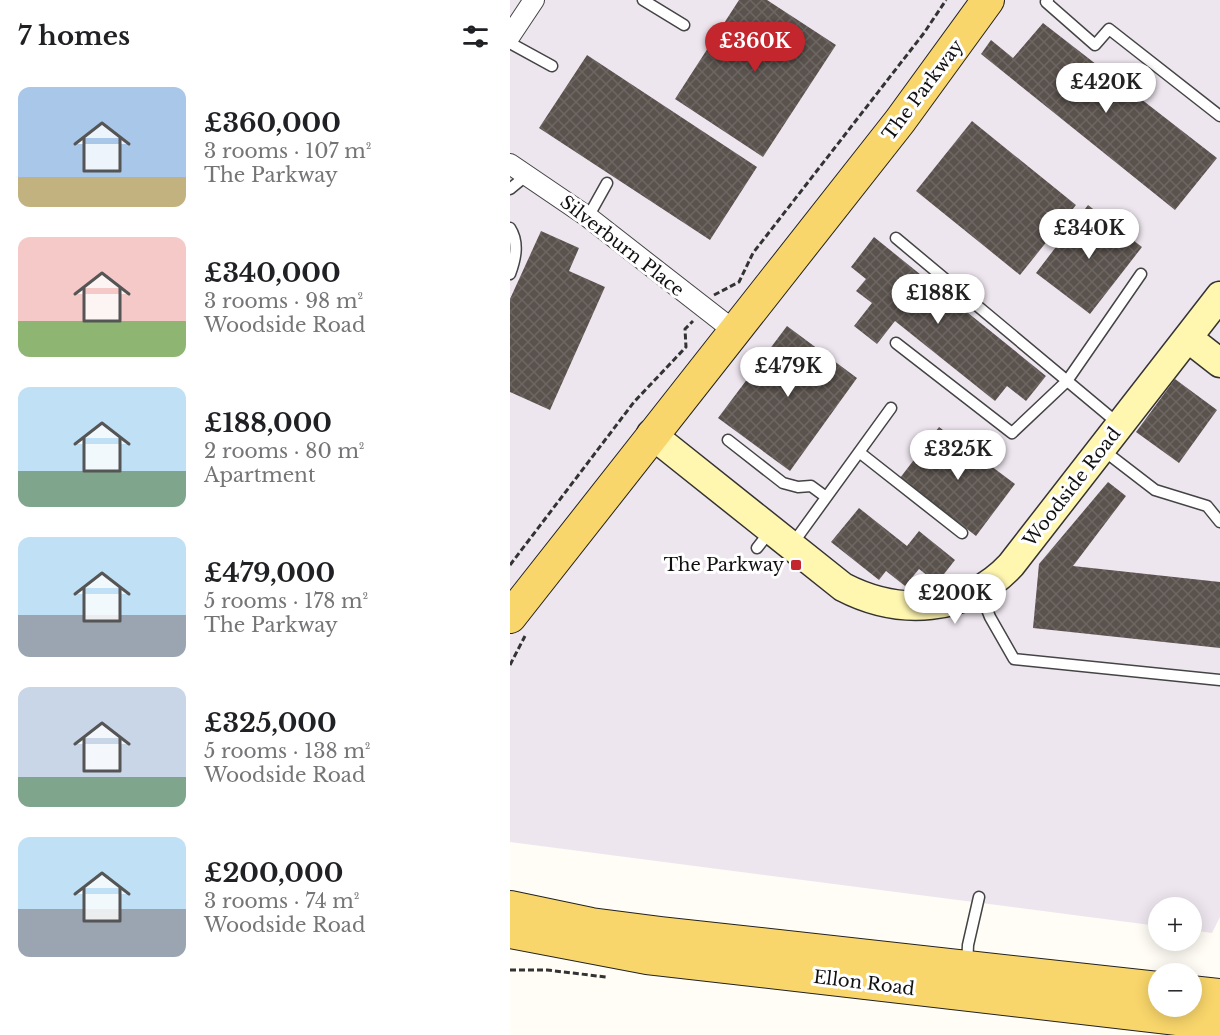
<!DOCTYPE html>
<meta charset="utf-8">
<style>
:root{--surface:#fff;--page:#f6f6f6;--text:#202124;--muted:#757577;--accent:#c4262e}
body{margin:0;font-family:"Libre Baskerville",serif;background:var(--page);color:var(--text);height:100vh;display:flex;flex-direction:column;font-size:22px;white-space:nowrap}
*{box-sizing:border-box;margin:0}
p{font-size:20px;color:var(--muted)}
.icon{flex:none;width:33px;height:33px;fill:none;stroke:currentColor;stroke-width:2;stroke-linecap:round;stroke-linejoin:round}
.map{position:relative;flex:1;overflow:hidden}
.sheet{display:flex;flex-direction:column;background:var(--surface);width:510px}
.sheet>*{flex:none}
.buttons{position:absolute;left:638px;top:897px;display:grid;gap:12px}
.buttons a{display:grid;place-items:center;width:54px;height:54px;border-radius:50%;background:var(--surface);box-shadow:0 3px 15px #0003;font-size:30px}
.price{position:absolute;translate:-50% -51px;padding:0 14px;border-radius:21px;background:#fff;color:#222;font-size:20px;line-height:39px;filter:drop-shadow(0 2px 3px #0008)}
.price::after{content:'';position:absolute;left:50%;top:36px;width:18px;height:14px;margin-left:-9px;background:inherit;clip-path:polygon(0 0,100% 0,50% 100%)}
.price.selected{background:var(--accent);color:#fff}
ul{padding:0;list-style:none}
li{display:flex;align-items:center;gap:18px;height:150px;padding:0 18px}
li span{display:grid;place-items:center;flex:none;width:168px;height:120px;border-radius:12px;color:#555}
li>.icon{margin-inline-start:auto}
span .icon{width:72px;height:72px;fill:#fffc;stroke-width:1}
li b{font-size:26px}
h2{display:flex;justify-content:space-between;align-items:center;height:72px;padding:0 18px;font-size:26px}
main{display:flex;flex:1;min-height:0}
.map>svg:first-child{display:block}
.industrial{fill:#eee6ef}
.building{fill:url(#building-cross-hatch)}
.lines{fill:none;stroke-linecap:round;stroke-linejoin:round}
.lane-casing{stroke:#444;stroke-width:13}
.street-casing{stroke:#444;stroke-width:22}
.secondary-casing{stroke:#333;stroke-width:31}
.primary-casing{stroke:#222;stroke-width:34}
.path{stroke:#333;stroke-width:3;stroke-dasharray:6 3;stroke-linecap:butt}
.lane{stroke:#fff;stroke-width:10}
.street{stroke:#fff;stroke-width:20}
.secondary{stroke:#fff6b0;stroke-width:28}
.primary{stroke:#f9d66b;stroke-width:32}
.poi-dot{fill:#c4262e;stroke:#fff;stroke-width:2}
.labels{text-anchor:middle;stroke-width:6;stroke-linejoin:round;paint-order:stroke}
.street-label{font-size:18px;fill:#111;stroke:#fff}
.poi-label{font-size:18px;fill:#111;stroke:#fff;text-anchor:end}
</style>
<main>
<section class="sheet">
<h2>7 homes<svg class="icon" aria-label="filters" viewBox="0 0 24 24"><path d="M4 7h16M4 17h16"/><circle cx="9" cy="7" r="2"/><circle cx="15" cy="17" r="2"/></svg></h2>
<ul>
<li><span style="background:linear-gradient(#a9c7e8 75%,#c2b280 0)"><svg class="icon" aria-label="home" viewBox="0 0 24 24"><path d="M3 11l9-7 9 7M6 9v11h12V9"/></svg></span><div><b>£360,000</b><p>3 rooms · 107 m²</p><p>The Parkway</p></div></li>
<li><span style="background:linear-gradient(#f6c9c9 70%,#8fb573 0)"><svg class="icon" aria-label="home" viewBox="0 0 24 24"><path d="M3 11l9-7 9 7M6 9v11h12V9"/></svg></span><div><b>£340,000</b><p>3 rooms · 98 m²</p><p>Woodside Road</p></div></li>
<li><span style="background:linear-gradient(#bfe0f5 70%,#7fa58c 0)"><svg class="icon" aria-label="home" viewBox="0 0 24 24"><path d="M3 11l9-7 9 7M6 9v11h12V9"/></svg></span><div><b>£188,000</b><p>2 rooms · 80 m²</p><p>Apartment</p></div></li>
<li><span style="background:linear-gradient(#bfe0f5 65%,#9aa5b1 0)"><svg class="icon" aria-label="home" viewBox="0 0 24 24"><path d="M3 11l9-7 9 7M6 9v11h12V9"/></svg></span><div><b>£479,000</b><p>5 rooms · 178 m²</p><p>The Parkway</p></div></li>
<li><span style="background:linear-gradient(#c9d6e8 75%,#7fa58c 0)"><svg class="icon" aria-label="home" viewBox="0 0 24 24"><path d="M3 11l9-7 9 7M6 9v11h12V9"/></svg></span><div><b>£325,000</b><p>5 rooms · 138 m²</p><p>Woodside Road</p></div></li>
<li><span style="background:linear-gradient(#bfe0f5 60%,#9aa5b1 0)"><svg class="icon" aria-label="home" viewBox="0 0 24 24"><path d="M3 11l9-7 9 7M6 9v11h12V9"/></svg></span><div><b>£200,000</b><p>3 rooms · 74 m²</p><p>Woodside Road</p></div></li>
</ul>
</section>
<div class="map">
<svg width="710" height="1035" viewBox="0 0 710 1035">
<defs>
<pattern id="building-cross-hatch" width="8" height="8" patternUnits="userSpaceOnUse" patternTransform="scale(1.5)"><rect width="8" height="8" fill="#5a524d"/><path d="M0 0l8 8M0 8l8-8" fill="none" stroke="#6d6662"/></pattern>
</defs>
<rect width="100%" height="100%" fill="#fffdf5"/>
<!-- industrial -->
<path class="industrial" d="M0,0H710V917L702,933L681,930V908H648V926L0,842Z"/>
<!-- building -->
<path class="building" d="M229,0H257L326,45L253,157L165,99Z
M533,23L707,158L665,210L471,54L481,40L503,58Z
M77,55L247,167L200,240L29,128Z
M462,121L566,205L510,275L406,191Z
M578,205L632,247L580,314L526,273Z
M31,231L69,248L59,271L95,287L40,410L0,392V299Z
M364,237L536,376L516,401L497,386L485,401L385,321L367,344L344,326L362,303L346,291L356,279L341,267Z
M277,326L347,378L280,471L208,418Z
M665,379L707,410L669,463L626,432Z
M429,427L505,484L466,536L390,478Z
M598,482L616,496L563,566L710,582V648L523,628L529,564Z
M349,508L397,546L409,531L445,560L427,583L409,569L395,586L376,571L369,580L321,542Z"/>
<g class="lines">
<defs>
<path id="lane" d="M133,0L174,25
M538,0L536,2L585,45L599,29L710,116
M0,43L42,66
M0,189L17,175
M78,217L97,183
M0,228C9,242 6,258 0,274
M386,238L610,425
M386,343L502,433L557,381L631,274
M218,440L273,483L288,487L301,486L316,497
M593,450L645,490L697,506L710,522
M349,452L452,533
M281,546L381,408
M247,548L261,530
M470,592L480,617L504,659L710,680
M457,965L458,945L469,897"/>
<path id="street" d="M0,36L24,0
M0,164L78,217L223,330"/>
<path id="secondary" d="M678,338L710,363
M141,434L333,587C389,616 456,613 501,565L710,296"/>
<path id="primary" d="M0,617L390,121L478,0
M0,907L81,924L151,933L648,988
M0,932L137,958L710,1024
M681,992L710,995"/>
</defs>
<!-- lane casing -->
<use href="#lane" class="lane-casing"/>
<!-- street casing -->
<use href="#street" class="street-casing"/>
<!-- secondary casing -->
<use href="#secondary" class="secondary-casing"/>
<!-- primary casing -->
<use href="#primary" class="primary-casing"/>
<!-- path -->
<path class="path" d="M204,295L229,282L243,253L414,33L436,0
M0,565L124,402L176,347L175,329L183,321
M0,665L15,636
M0,970H37L96,977"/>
<!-- lane -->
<use href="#lane" class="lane"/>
<!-- street -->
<use href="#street" class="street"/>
<!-- secondary -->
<use href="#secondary" class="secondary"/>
<!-- primary -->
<use href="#primary" class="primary"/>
</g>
<!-- markers -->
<rect class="poi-dot" x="280" y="559" width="12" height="12" rx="3"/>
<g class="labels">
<!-- street labels -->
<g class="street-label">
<text transform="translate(413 90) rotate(-53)" y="6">The Parkway</text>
<text transform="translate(112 246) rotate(38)" y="6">Silverburn Place</text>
<text transform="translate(562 487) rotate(-52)" y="6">Woodside Road</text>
<text transform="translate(354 983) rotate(7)" y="6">Ellon Road</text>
</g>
<!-- poi labels -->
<g class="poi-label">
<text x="274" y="571">The Parkway</text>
</g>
</g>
</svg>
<div class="buttons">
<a>+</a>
<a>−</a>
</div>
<b class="price selected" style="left:245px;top:73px">£360K</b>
<b class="price" style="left:596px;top:114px">£420K</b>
<b class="price" style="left:579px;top:260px">£340K</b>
<b class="price" style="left:428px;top:325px">£188K</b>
<b class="price" style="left:278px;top:398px">£479K</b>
<b class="price" style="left:448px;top:481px">£325K</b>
<b class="price" style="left:445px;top:625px">£200K</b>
</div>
</main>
